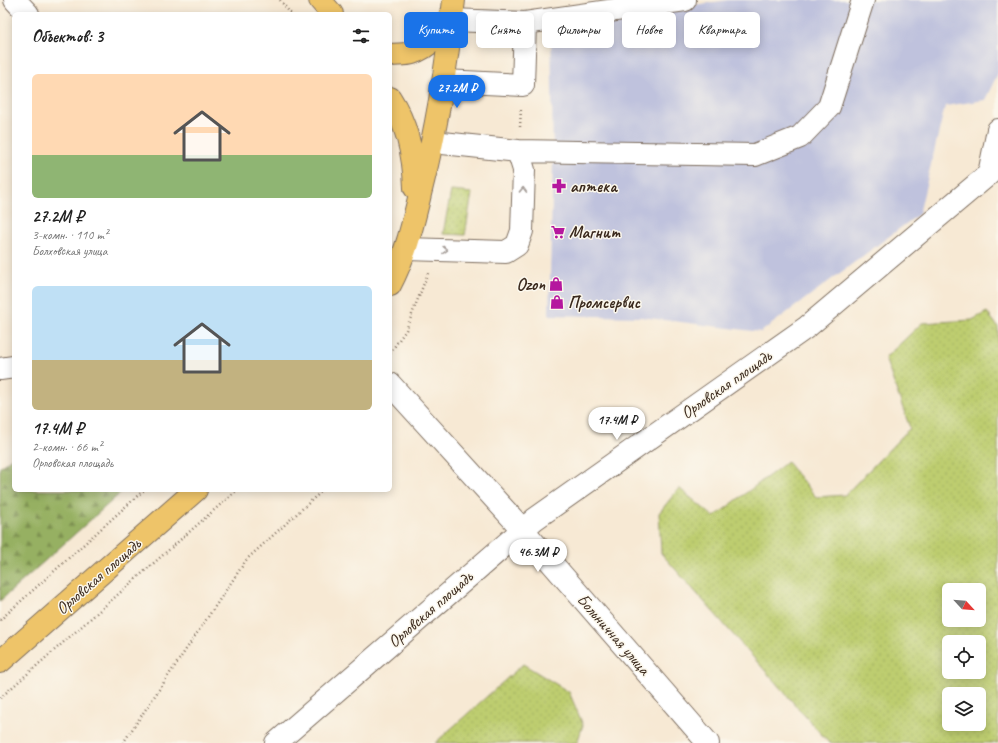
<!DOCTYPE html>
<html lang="ru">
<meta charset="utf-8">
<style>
:root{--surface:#fff;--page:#f2f2f2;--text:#222;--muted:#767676;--accent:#1a73e8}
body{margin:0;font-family:Caveat,sans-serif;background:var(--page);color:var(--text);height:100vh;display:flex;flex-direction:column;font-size:15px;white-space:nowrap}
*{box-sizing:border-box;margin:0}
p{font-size:13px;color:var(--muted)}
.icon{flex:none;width:22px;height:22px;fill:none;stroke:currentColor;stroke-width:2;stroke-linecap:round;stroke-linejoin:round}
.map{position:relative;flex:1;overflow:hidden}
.panel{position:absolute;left:12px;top:12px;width:380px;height:480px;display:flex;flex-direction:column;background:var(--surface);border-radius:6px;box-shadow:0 2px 10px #0003}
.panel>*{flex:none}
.banner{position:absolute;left:404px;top:12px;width:380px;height:36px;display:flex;gap:8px}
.needle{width:26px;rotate:116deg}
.tools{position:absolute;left:942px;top:583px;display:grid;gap:8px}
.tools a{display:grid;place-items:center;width:44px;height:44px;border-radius:6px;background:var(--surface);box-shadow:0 2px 10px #0003;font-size:20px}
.price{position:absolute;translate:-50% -34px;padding:0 9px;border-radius:14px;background:#fff;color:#222;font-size:13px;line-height:26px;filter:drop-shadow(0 1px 2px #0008)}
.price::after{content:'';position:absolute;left:50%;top:24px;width:12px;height:9px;margin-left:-6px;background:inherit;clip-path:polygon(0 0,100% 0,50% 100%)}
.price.on{background:var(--accent);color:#fff}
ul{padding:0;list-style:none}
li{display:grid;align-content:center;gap:8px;height:212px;padding:0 20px}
li span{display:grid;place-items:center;height:124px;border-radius:6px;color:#555}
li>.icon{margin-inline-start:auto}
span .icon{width:72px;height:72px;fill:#fffc;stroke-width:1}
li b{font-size:17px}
h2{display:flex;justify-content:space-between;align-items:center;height:48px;padding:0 20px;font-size:17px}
.chip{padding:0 14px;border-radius:6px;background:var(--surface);box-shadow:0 2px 10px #0003;font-size:14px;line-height:36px}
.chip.on{background:var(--accent);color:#fff}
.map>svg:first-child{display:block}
.industrial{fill:#bfc2dd}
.grass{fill:url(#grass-dots);stroke:#7c7c47;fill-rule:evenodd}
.forest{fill:url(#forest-firs);stroke:#686d40}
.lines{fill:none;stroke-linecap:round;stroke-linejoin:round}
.minor-casing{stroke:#7d6d5e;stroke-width:24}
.major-casing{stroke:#7d6d5e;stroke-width:24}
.path{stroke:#7d6d5e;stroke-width:2.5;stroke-dasharray:1 3;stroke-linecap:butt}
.minor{stroke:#fff;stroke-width:22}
.major{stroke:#eec469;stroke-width:22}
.oneway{stroke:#a79f9a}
.labels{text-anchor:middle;stroke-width:3;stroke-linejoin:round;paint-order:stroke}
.poi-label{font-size:17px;font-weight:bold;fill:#3b2a1e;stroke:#fbf7ec;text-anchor:start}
.street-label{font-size:17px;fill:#3b2a1e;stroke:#fbf7ec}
</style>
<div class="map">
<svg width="998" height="743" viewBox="0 0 998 743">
<defs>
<pattern id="grass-dots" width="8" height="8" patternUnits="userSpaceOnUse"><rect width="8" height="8" fill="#bdcd70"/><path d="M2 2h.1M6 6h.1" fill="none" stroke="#a3b061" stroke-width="1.8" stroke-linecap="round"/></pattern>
<pattern id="forest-firs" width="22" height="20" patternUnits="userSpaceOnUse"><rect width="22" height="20" fill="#96b062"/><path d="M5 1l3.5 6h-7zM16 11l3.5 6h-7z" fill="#7c8f50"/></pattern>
</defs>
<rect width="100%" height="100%" fill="#fbf7ec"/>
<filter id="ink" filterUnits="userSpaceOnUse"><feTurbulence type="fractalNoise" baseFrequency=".025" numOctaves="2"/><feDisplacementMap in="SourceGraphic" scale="8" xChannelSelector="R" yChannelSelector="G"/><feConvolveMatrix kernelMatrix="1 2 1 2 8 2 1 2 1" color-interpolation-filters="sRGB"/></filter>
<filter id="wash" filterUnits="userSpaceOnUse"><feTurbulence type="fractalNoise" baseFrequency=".012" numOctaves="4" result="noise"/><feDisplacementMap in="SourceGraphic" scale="16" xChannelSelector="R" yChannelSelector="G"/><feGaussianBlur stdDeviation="0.9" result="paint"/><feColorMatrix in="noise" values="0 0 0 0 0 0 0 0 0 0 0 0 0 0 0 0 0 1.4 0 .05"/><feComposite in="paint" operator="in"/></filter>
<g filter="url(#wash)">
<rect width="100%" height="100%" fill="#f7e9d4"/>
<!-- industrial -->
<path class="industrial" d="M728,0H998V73L985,100L945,106L919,214L761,332L641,317L549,315L553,160L551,26Z"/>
<!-- grass -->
<path class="grass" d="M451,191L472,193L465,235L443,234Z
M987,312L998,327V743H829L661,553L659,513L679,488L714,517L787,462L816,497L845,495L910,428L885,358L922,323L972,320ZM949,590H979V620H949ZM949,642H979V672H949ZM949,694H979V724H949Z
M523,664L569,692L583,725L577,743H435Z"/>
<!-- forest -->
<path class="forest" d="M14,456V490H124L0,601V467Z"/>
</g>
<g filter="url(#ink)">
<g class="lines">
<defs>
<path id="minor" d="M15,0L28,14
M452,20L525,23L685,0
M444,81L523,85L525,23
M518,151L755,155L800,137L829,107L863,0
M989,174L998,130
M406,249L506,252L517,245L522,231L524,170L518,151L433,142
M0,369L14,367
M390,384L523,530L708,743
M276,743L535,519L807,327L989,174"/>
<path id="major" d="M320,0L332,14
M390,55C397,54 406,55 412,53C428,48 445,32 450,16
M390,98C407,124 414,157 415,188
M390,285C406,255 413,223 421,190C437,127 447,64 454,0
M0,662L196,490"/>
</defs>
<!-- minor casing -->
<use href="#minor" class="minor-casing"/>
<!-- major casing -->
<use href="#major" class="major-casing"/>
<!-- path -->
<path class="path" d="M280,0L291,14
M520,127L521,108
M390,353L406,330L428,273
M0,620L144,490
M0,698L237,490
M123,743L247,559L323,490"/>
<!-- minor -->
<use href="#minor" class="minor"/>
<!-- major -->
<use href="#major" class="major"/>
</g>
<!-- one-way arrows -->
<defs><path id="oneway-chevron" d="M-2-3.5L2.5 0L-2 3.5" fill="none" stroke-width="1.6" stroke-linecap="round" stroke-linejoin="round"/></defs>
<g class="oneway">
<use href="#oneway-chevron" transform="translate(523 190) rotate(-88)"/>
<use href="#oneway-chevron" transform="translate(445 250) rotate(2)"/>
</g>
</g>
<!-- icons -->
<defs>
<symbol id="pharmacy-bare" viewBox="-9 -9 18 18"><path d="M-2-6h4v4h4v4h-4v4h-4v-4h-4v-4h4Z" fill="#b5179e" stroke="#fbf7ec" stroke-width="2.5" paint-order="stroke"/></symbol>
<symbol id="supermarket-bare" viewBox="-9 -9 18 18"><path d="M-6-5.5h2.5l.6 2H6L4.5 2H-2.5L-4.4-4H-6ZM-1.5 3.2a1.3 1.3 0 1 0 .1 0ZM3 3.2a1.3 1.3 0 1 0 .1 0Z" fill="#b5179e" stroke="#fbf7ec" stroke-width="2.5" paint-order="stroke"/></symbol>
<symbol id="shop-bare" viewBox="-9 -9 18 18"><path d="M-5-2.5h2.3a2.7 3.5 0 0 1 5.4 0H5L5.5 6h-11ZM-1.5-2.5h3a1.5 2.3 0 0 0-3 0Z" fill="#b5179e" stroke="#fbf7ec" stroke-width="2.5" paint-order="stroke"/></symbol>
</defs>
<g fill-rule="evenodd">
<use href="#pharmacy-bare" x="549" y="176" width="20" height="20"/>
<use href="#supermarket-bare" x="548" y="222" width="20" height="20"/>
<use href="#shop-bare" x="546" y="274" width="20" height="20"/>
<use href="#shop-bare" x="547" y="292" width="20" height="20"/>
</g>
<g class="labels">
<!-- poi labels -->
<g class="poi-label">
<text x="570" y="192">аптека</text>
<text x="569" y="238">Магнит</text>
<text x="545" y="290" text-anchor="end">Ozon</text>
<text x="568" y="308">Промсервис</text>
</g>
<!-- street labels -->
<g class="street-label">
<text transform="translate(726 384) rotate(-35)" y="6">Орловская площадь</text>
<text transform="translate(98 576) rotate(-41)" y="6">Орловская площадь</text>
<text transform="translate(430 609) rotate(-41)" y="6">Орловская площадь</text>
<text transform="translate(614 634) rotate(49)" y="6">Больничная улица</text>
</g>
</g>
</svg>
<div class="tools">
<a><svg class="needle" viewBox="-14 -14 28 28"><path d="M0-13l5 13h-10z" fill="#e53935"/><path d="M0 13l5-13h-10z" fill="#767676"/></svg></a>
<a><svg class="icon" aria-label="locate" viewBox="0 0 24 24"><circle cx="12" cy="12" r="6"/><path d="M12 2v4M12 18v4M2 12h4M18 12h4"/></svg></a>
<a><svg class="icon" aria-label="layers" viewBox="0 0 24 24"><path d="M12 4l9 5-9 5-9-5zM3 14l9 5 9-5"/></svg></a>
</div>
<b class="price on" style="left:457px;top:109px">27.2M ₽</b>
<b class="price" style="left:617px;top:441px">17.4M ₽</b>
<b class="price" style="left:538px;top:573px">46.3M ₽</b>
<div class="banner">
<a class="chip on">Купить</a>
<a class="chip">Снять</a>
<a class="chip">Фильтры</a>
<a class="chip">Новое</a>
<a class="chip">Квартира</a>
</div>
<section class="panel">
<h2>Объектов: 3<svg class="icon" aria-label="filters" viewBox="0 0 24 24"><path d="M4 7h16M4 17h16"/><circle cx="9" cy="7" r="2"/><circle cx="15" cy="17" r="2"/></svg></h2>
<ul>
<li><span style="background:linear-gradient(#ffd9b3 65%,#8fb573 0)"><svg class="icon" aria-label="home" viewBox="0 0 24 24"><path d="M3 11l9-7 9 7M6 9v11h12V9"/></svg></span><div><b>27.2M ₽</b><p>3-комн. · 110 m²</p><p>Болховская улица</p></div></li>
<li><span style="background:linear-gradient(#bfe0f5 60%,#c2b280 0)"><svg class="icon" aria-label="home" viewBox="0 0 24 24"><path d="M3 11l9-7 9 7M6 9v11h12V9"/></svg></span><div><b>17.4M ₽</b><p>2-комн. · 66 m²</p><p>Орловская площадь</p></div></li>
</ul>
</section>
</div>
